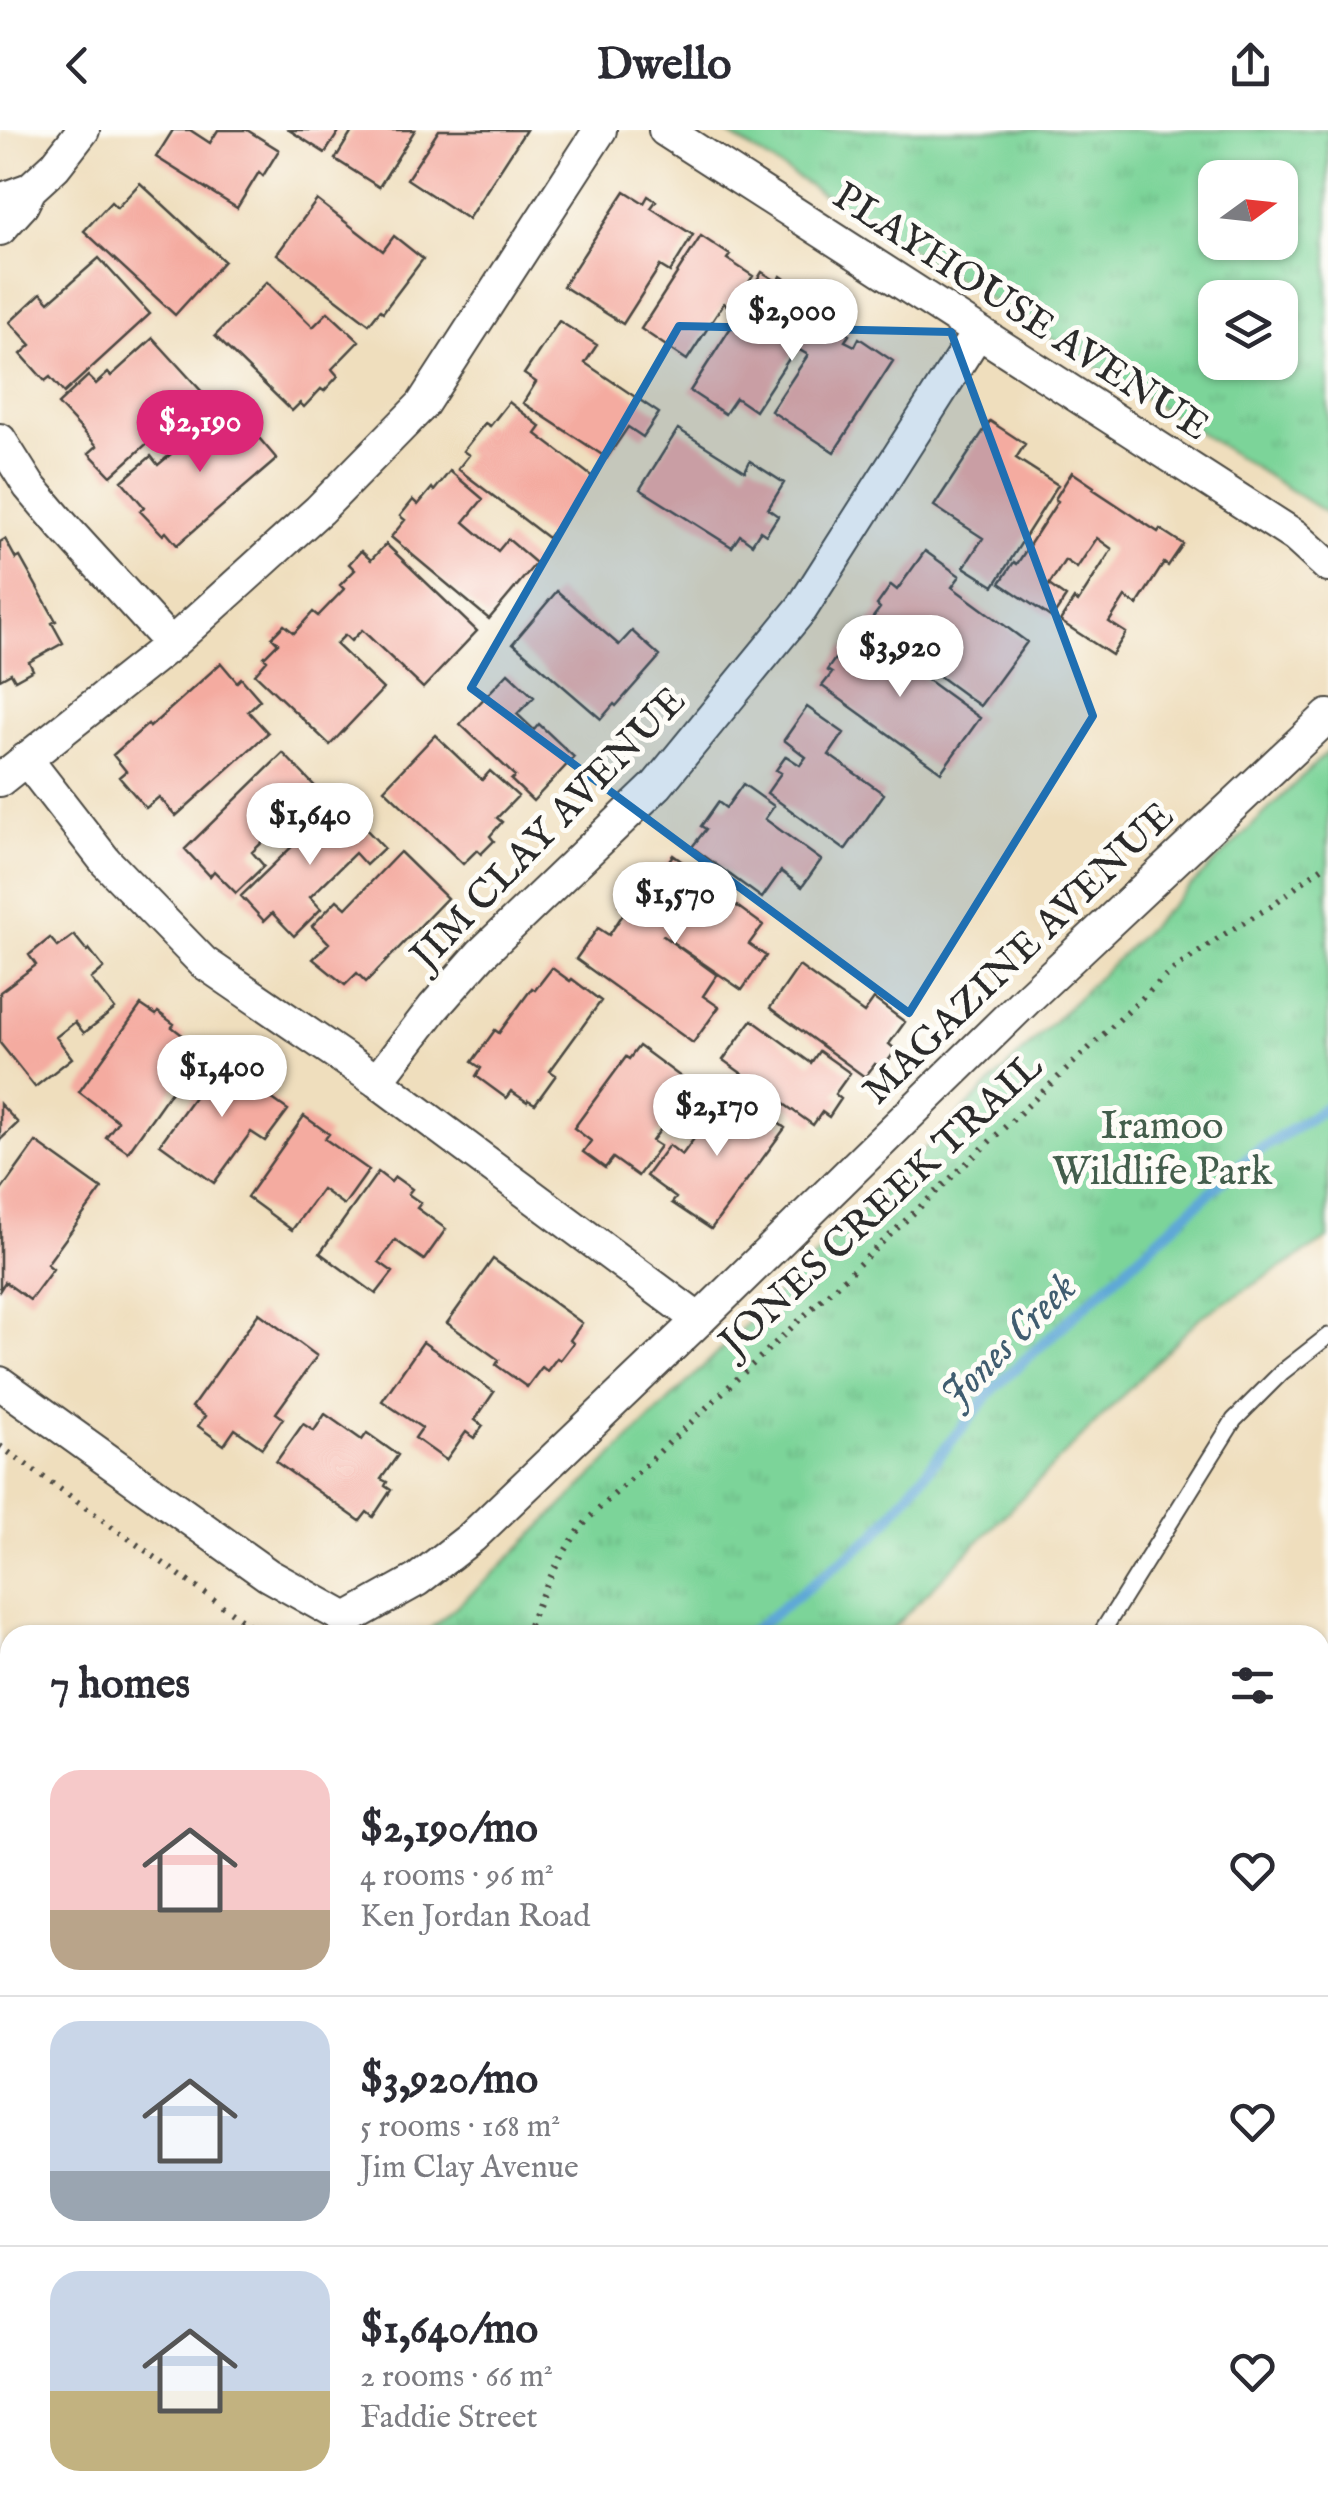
<!DOCTYPE html>
<meta charset="utf-8">
<style>
:root{--surface:#fff;--page:#f7f7f7;--text:#2b2b33;--muted:#7c7c81;--line:#e1e1e2;--accent:#db2777}
body{margin:0;font-family:"IM FELL English",serif;background:var(--page);color:var(--text);height:100vh;display:flex;flex-direction:column;font-size:38px;white-space:nowrap}
*{box-sizing:border-box;margin:0}
p{font-size:32px;color:var(--muted)}
.icon{flex:none;width:55px;height:55px;fill:none;stroke:currentColor;stroke-width:2;stroke-linecap:round;stroke-linejoin:round}
.map{position:relative;flex:1;overflow:hidden}
.sheet{position:absolute;left:0px;top:1495px;width:1330px;height:892px;display:flex;flex-direction:column;background:var(--surface);border-radius:30px 30px 0 0;box-shadow:0 2px 8px #0004}
.sheet>*{flex:none}
.needle{width:65px;rotate:75deg}
.tools{position:absolute;left:1198px;top:30px;display:grid;gap:20px}
.tools a{display:grid;place-items:center;width:100px;height:100px;border-radius:20px;background:var(--surface);box-shadow:0 2px 8px #0004;font-size:50px}
.price{position:absolute;translate:-50% -85px;padding:0 22px;border-radius:35px;background:#fff;color:#222;font-size:32px;line-height:65px;filter:drop-shadow(0 2px 5px #0008)}
.price::after{content:'';position:absolute;left:50%;top:60px;width:30px;height:22px;margin-left:-15px;background:inherit;clip-path:polygon(0 0,100% 0,50% 100%)}
.price.current{background:var(--accent);color:#fff}
ul{padding:0;list-style:none}
li{display:flex;align-items:center;gap:30px;height:250px;padding:0 50px}
li+li{border-top:2px solid var(--line)}
li span{display:grid;place-items:center;flex:none;width:280px;height:200px;border-radius:30px;color:#555}
li>.icon{margin-inline-start:auto}
span .icon{width:120px;height:120px;fill:#fffc;stroke-width:1}
li b{font-size:42px}
h2{display:flex;justify-content:space-between;align-items:center;height:120px;padding:0 50px;font-size:42px}
header{display:flex;justify-content:space-between;align-items:center;height:130px;padding:0 50px;background:var(--surface);font-size:45px;font-weight:700}
.map>svg:first-child{display:block}
.park{fill:url(#park-tufts);stroke:#548062;stroke-width:2.5;fill-rule:evenodd}
.lines{fill:none;stroke-linecap:round;stroke-linejoin:round}
.stream{stroke:#5fa8d7;stroke-width:11}
.building{fill:#f4aba0}
.lane-casing{stroke:#484641;stroke-width:19}
.street-casing{stroke:#484641;stroke-width:36}
.path{stroke:#484641;stroke-width:6;stroke-dasharray:2.5 8;stroke-linecap:butt}
.lane{stroke:#fff;stroke-width:15}
.street{stroke:#fff;stroke-width:32}
.marked{fill:#1f6fb2;fill-opacity:0.2;stroke:#1f6fb2;stroke-width:8;stroke-linejoin:round}
.labels{text-anchor:middle;stroke-width:10;stroke-linejoin:round;paint-order:stroke}
.street-label{font-size:40px;fill:#2b2b2b;stroke:#fdfcf7}
.park-label{font-size:40px;fill:#435e4c;stroke:#fdfcf7}
.water-label{font-size:42px;font-style:italic;fill:#405d70;stroke:#fdfcf7}
</style>
<header><svg class="icon" aria-label="back" viewBox="0 0 24 24"><path d="M15 5l-7 7 7 7"/></svg>Dwello<svg class="icon" aria-label="share" viewBox="0 0 24 24"><path d="M12 15V3M7 8l5-5 5 5M5 13v7h14v-7"/></svg></header>
<div class="map">
<svg width="1328" height="2387" viewBox="0 0 1328 2387">
<defs>
<pattern id="park-tufts" width="24" height="20" patternUnits="userSpaceOnUse" patternTransform="scale(2.5)"><rect width="24" height="20" fill="#7cd499"/><path d="M3 7l-1-3M5 7V3M7 7l1-3M15 17l-1-3M17 17v-4M19 17l1-3" fill="none" stroke="#6bb684"/></pattern>
</defs>
<rect width="100%" height="100%" fill="#fdfcf7"/>
<filter id="ink" filterUnits="userSpaceOnUse"><feTurbulence type="fractalNoise" baseFrequency=".01" numOctaves="2"/><feDisplacementMap in="SourceGraphic" scale="20" xChannelSelector="R" yChannelSelector="G"/><feConvolveMatrix kernelMatrix="1 2 1 2 8 2 1 2 1" color-interpolation-filters="sRGB"/></filter>
<filter id="wash" filterUnits="userSpaceOnUse"><feTurbulence type="fractalNoise" baseFrequency=".0048" numOctaves="4" result="noise"/><feDisplacementMap in="SourceGraphic" scale="40" xChannelSelector="R" yChannelSelector="G"/><feGaussianBlur stdDeviation="2.25" result="paint"/><feColorMatrix in="noise" values="0 0 0 0 0 0 0 0 0 0 0 0 0 0 0 0 0 1.4 0 .05"/><feComposite in="paint" operator="in"/></filter>
<g filter="url(#wash)">
<rect width="100%" height="100%" fill="#efdebd"/>
<!-- park -->
<path class="park" d="M722,0H1328V384ZM1215,48H1280V112H1215ZM1215,168H1280V232H1215Z
M1328,621V1109L1199,1188L886,1505H423L489,1448Z
M10,1856V2293L0,2301V1864Z"/>
<g class="lines">
<!-- stream -->
<path class="stream" d="M747,1505L875,1405L994,1258L1250,1026L1328,976
M0,2211L10,2204"/>
</g>
<g id="blocks">
<!-- building -->
<path class="building" d="M173,0H190L210,13L218,0H247L279,20L263,46L259,42L237,78L156,27Z
M289,0H340L325,23Z
M353,0H415L379,57L335,29Z
M439,0H526L468,89L407,49Z
M140,53L224,131L175,185L84,101L111,72L117,78Z
M625,61L644,73L648,66L656,71L651,78L693,105L670,142L660,136L623,194L563,156Z
M317,70L383,121L394,106L423,129L383,182L380,180L369,194L277,124Z
M701,106L730,125L727,129L753,146L732,179L724,173L687,230L641,199Z
M99,128L150,184L64,263L50,247L45,251L21,224L31,215L10,192L41,163L49,172Z
M762,142L778,152L781,146L800,159L794,169L849,205L845,211L855,216L859,208L893,231L834,322L771,281L808,225L796,218L755,281L736,268L725,284L690,261L746,174L743,172Z
M267,152L313,197L328,182L359,211L332,239L338,246L324,261L321,259L304,277L300,273L292,281L215,206Z
M559,191L597,215L585,233L659,283L643,307L628,297L607,328L523,273L536,252L524,244Z
M153,208L203,263L111,346L89,323L97,316L58,274L88,246L96,254L108,243L111,246Z
M509,272L541,297L536,304L594,348L548,408L458,339L469,325L463,321L485,293L490,296Z
M230,274L277,329L177,415L166,402L163,405L140,381L144,377L122,351L151,326L158,335Z
M990,291L1025,314L1016,328L1058,355L994,456L964,437L983,408L934,376Z
M678,299L745,341L750,331L784,353L768,379L778,386L766,405L760,401L752,414L740,405L732,417L640,359Z
M450,341L483,369L464,392L498,421L508,409L536,433L489,489L391,407L405,390L400,386L413,370L418,375L432,358L434,361Z
M1072,342L1094,357L1093,359L1158,402L1160,399L1183,414L1168,436L1164,433L1137,475L1125,467L1109,492L1126,503L1112,525L1060,491L1074,469L1078,472L1112,419L1097,408L1077,438L1065,430L1049,455L1066,467L1052,488L1000,453L1014,432L1017,434L1058,371L1055,369Z
M5,409L16,429L20,427L56,491L52,493L63,513L29,532L33,540L15,550L11,543L0,549V412Z
M386,414L477,501L423,558L362,500L351,511L345,505L336,514L383,559L330,615L255,544L267,530L264,527L278,513L272,507L284,495L294,503L313,482L318,486L344,459L340,455L355,440L349,434L361,421L371,430Z
M925,421L960,446L952,457L1027,512L980,576L868,494L880,478L877,475L891,455L897,460Z
M557,461L619,515L632,501L660,526L616,576L614,574L601,589L513,513Z
M865,497L900,522L896,527L980,588L941,642L822,556L832,543L827,540L844,516L849,520Z
M221,533L237,552L241,548L260,570L248,581L268,603L176,686L159,667L146,678L119,647L126,641L113,625L148,594L150,597Z
M508,543L534,567L517,584L534,600L539,594L574,627L533,671L511,650L515,646L460,594Z
M807,577L844,603L829,625L884,664L845,720L767,663L781,643L776,640L786,626L800,635L806,627L784,610Z
M435,605L482,650L490,641L518,666L497,688L502,692L490,706L494,711L481,724L477,720L463,734L384,659Z
M283,623L330,672L311,690L299,677L252,722L264,736L236,763L214,741L210,746L185,719Z
M743,654L774,676L765,689L821,730L802,757L781,741L762,768L692,717L706,699L701,696L718,672L726,678Z
M339,671L384,718L366,735L355,723L310,767L321,779L294,806L272,783L264,791L241,766Z
M400,722L447,768L366,852L357,843L345,855L313,829L329,813L312,796L337,770L346,778Z
M673,725L706,749L704,752L763,795L749,814L766,826L742,860L662,805L717,845L703,866L719,877L693,913L576,829L598,798L609,805L626,780L619,775L629,761L626,759L641,738L656,748Z
M74,805L87,821L89,819L104,838L91,849L115,879L84,903L75,892L56,907L72,928L35,957L0,913V862L36,835L29,825L50,808L58,817Z
M799,836L864,883L874,869L905,892L889,914L896,920L882,939L875,934L865,947L770,878Z
M552,838L570,851L572,849L601,871L550,941L556,945L535,974L528,970L527,972L511,961L506,968L476,946L481,938L472,932L495,900L499,903L532,858L535,860Z
M141,875L156,885L158,882L174,894L172,897L185,907L182,912L207,930L186,959L177,953L128,1022L106,1007L118,991L79,962Z
M752,890L811,933L819,921L850,943L835,964L841,969L829,987L822,982L813,995L723,930Z
M639,916L693,956L652,1011L660,1016L638,1046L613,1028L605,1038L583,1022L591,1011L574,998L626,927L629,929Z
M222,928L236,939L240,935L251,943L248,947L263,958L261,961L288,980L265,1011L251,1002L214,1053L160,1014Z
M731,958L785,998L711,1099L672,1073L676,1068L646,1046L669,1015L682,1025Z
M0,974L18,993L0,1010Z
M304,986L329,1004L325,1009L369,1040L344,1075L322,1059L292,1100L247,1067Z
M36,1012L102,1059L47,1134L53,1139L30,1170L5,1152L0,1160V1062Z
M378,1042L391,1052L395,1047L412,1059L408,1064L421,1073L417,1078L446,1099L424,1130L395,1110L379,1132L393,1142L376,1164L320,1123Z
M493,1129L582,1193L570,1210L573,1213L560,1230L557,1228L547,1241L542,1237L527,1257L496,1235L499,1230L447,1193Z
M259,1183L317,1226L276,1283L283,1288L262,1318L235,1299L224,1315L198,1296L205,1286L192,1277Z
M423,1212L494,1262L475,1290L483,1296L474,1308L466,1302L446,1330L415,1308L422,1298L382,1271Z
M325,1284L362,1310L367,1303L398,1325L381,1349L387,1352L385,1356L391,1360L373,1387L367,1382L360,1391L276,1332L303,1294L314,1301Z
M1328,1549V1833L1320,1836V1552Z
M1328,1913V2387H1281L1280,2378H1320V1914Z"/>
</g>
</g>
<g filter="url(#ink)">
<use href="#blocks" fill-opacity="0" stroke="#484641" stroke-width="2.5"/>
<g class="lines">
<defs>
<path id="lane" d="M1100,1505L1234,1290L1282,1242L1328,1206"/>
<path id="street" d="M665,0L1295,406L1328,436
M0,70L30,59L55,36L83,0
M0,99L22,75L30,59
M0,310L29,356L63,396L171,514
M26,629L106,732L203,832L377,951L699,1190
M0,650L171,514L319,380L422,275L600,0
M377,951L434,877L481,824L657,655L802,478L978,202
M0,1253L268,1445L347,1489L417,1450L472,1407L699,1190L1027,869L1328,586"/>
</defs>
<!-- lane casing -->
<use href="#lane" class="lane-casing"/>
<!-- street casing -->
<use href="#street" class="street-casing"/>
<!-- path -->
<path class="path" d="M0,1316L263,1505
M525,1505C543,1460 558,1425 589,1388L1170,842L1225,804L1271,776L1328,733
M0,1991L10,1983"/>
<!-- lane -->
<use href="#lane" class="lane"/>
<!-- street -->
<use href="#street" class="street"/>
</g>
</g>
<!-- marked area -->
<path class="marked" d="M679,196L951,202L1093,586L909,883L471,558Z"/>
<g class="labels">
<!-- street labels -->
<g class="street-label">
<text transform="translate(1022 180) rotate(33)" y="14">PLAYHOUSE AVENUE</text>
<text transform="translate(547 697) rotate(-46)" y="14">JIM CLAY AVENUE</text>
<text transform="translate(1017 822) rotate(-44)" y="14">MAGAZINE AVENUE</text>
<text transform="translate(880 1073) rotate(-43)" y="14">JONES CREEK TRAIL</text>
</g>
<!-- park labels -->
<g class="park-label">
<text x="1162" y="1008">Iramoo<tspan x="1162" dy="46">Wildlife Park</tspan></text>
</g>
<!-- water labels -->
<g class="water-label">
<text transform="translate(1007 1209) rotate(-45)" y="15">Jones Creek</text>
</g>
</g>
</svg>
<div class="tools">
<a><svg class="needle" viewBox="-14 -14 28 28"><path d="M0-13l5 13h-10z" fill="#e53935"/><path d="M0 13l5-13h-10z" fill="#7c7c81"/></svg></a>
<a><svg class="icon" aria-label="layers" viewBox="0 0 24 24"><path d="M12 4l9 5-9 5-9-5zM3 14l9 5 9-5"/></svg></a>
</div>
<b class="price" style="left:792px;top:234px">$2,000</b>
<b class="price current" style="left:200px;top:345px">$2,190</b>
<b class="price" style="left:900px;top:570px">$3,920</b>
<b class="price" style="left:310px;top:738px">$1,640</b>
<b class="price" style="left:675px;top:817px">$1,570</b>
<b class="price" style="left:222px;top:990px">$1,400</b>
<b class="price" style="left:717px;top:1029px">$2,170</b>
<section class="sheet">
<h2>7 homes<svg class="icon" aria-label="filters" viewBox="0 0 24 24"><path d="M4 7h16M4 17h16"/><circle cx="9" cy="7" r="2"/><circle cx="15" cy="17" r="2"/></svg></h2>
<ul>
<li><span style="background:linear-gradient(#f6c9c9 70%,#b9a48a 0)"><svg class="icon" aria-label="home" viewBox="0 0 24 24"><path d="M3 11l9-7 9 7M6 9v11h12V9"/></svg></span><div><b>$2,190/mo</b><p>4 rooms · 96 m²</p><p>Ken Jordan Road</p></div><svg class="icon" aria-label="heart" viewBox="0 0 24 24"><path d="M12 20l-8-8c-3-5 5-10 8-4 3-6 11-1 8 4z"/></svg></li>
<li><span style="background:linear-gradient(#c9d6e8 75%,#9aa5b1 0)"><svg class="icon" aria-label="home" viewBox="0 0 24 24"><path d="M3 11l9-7 9 7M6 9v11h12V9"/></svg></span><div><b>$3,920/mo</b><p>5 rooms · 168 m²</p><p>Jim Clay Avenue</p></div><svg class="icon" aria-label="heart" viewBox="0 0 24 24"><path d="M12 20l-8-8c-3-5 5-10 8-4 3-6 11-1 8 4z"/></svg></li>
<li><span style="background:linear-gradient(#c9d6e8 60%,#c2b280 0)"><svg class="icon" aria-label="home" viewBox="0 0 24 24"><path d="M3 11l9-7 9 7M6 9v11h12V9"/></svg></span><div><b>$1,640/mo</b><p>2 rooms · 66 m²</p><p>Faddie Street</p></div><svg class="icon" aria-label="heart" viewBox="0 0 24 24"><path d="M12 20l-8-8c-3-5 5-10 8-4 3-6 11-1 8 4z"/></svg></li>
</ul>
</section>
</div>
